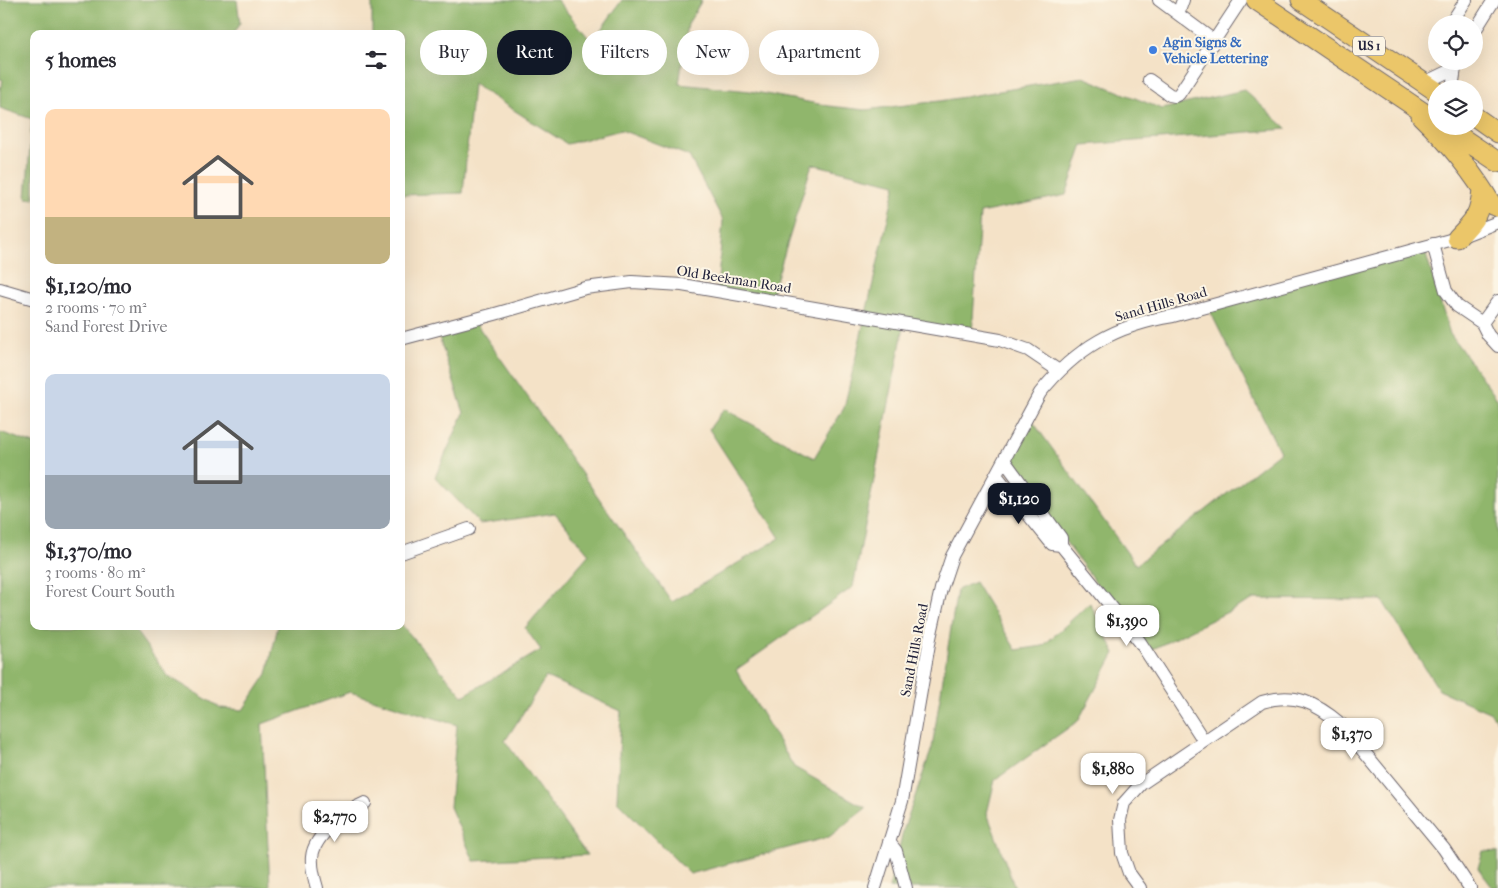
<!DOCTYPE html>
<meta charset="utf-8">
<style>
:root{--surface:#fff;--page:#f7f7f7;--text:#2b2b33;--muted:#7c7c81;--accent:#111827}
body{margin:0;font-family:"IM FELL French Canon",serif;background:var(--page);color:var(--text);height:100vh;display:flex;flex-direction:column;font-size:19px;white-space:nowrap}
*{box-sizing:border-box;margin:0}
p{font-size:16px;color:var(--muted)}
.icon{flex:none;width:28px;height:28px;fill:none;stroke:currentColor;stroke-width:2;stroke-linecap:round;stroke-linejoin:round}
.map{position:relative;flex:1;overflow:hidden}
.drawer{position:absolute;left:30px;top:30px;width:375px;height:600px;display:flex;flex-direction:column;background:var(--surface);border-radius:10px;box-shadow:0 5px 20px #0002}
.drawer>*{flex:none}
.guide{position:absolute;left:420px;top:30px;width:475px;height:45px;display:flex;gap:10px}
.fabs{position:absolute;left:1428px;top:15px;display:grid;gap:10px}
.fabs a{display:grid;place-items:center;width:55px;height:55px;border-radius:50%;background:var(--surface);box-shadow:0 5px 20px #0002;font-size:25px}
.price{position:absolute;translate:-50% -42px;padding:0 11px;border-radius:10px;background:#fff;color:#222;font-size:16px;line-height:32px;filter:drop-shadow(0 1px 2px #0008)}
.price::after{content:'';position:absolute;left:50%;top:30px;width:15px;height:11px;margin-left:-8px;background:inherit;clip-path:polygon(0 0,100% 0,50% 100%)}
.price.selected{background:var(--accent);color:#fff}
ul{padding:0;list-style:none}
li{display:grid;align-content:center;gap:10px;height:265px;padding:0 15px}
li span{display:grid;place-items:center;height:155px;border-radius:10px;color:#555}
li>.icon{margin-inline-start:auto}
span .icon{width:90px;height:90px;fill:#fffc;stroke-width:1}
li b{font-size:21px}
h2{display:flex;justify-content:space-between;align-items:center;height:60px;padding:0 15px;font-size:21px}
.chip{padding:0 18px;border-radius:22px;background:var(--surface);box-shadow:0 5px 20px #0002;font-size:18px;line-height:45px}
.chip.selected{background:var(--accent);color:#fff}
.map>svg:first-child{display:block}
.forest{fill:#90b66c;stroke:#596c54}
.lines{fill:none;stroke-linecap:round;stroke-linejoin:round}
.minor-casing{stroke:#6c656c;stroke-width:14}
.highway-casing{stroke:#6c656c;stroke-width:21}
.minor{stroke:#fff;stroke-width:12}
.highway{stroke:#ebc669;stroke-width:19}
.shop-dot{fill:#3f7fe0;stroke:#fcf5e5;stroke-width:2}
.labels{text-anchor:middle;stroke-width:4;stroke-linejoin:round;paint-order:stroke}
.shield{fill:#fcf5e5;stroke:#63616e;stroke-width:1}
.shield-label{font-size:12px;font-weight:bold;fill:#22223b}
.shop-label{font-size:14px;font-weight:bold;fill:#366cbe;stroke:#fcf5e5;text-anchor:start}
.street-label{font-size:14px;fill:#22223b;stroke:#fcf5e5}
</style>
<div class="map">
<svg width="1498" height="888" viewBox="0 0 1498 888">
<rect width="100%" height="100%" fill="#fcf5e5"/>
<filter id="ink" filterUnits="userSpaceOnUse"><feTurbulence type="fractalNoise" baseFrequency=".02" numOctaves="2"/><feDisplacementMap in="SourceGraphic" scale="10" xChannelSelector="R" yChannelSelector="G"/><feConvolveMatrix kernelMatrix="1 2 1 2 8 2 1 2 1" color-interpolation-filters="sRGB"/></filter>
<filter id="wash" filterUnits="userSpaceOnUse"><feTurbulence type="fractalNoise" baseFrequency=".0096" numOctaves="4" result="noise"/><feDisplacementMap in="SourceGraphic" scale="20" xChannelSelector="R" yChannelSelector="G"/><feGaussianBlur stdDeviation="1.12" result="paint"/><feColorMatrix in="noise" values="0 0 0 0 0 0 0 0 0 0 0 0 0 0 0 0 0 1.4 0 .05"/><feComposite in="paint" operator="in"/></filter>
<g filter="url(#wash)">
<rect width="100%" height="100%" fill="#f4e2c7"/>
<!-- forest -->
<path class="forest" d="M0,0H237L240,23L233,34H34V199L26,198L32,119L0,108V89L3,80L0,79Z
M372,0H557L592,42L622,0H702L688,24L679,84L750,91L829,106L865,110L940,101L1083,77L1162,109L1244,90L1287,129L1083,145L1066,195L980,213L972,334L904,326L853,587L736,670L794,767L866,808L829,837L690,874L617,801L621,711L546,677L505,741L587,855L474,861L450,807L457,725L350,692L262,724L270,888H0V432L34,444V626H132L168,676L221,708L243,710L267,674L278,626H401V624L463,696L541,650L525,628L589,554L555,513L480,524L435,477L464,413L438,334L475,322L672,602L780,538L709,429L724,409L814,458L844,408L896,184L812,164L770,300L717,292L723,220L689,156L621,130L567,144L473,84L463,193L401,195V34H372Z
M1423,245L1450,334L1498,400V722L1491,713L1439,690L1382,600L1254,599L1147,652L1003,457L1028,415L1136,565L1280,452L1207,305Z
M975,582L1016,650L1043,646L1090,603L1115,653L1078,721L995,780L987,813L1015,888H889L904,828L932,748L957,590Z
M1483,851L1498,852V888H1493L1478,868Z"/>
</g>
<g filter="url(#ink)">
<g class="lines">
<defs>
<path id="minor" d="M1159,0L1213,40
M1178,14L1183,0
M1454,24L1453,20L1466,0
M1474,32L1494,0
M1149,80L1170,95L1175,96L1179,94L1241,0
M1424,83L1455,68
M1452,89L1455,68L1459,62
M1433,244L1446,291L1457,306L1482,323L1498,301
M0,289L34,299
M1482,323L1488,335L1498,346
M401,339L495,314L585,288L632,282L682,285L1000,340L1028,350L1059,371
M1004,460L1061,538V545L1140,642L1204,741
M996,475L1052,544L1061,545
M401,553L469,529
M889,842L896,851L906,888
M317,888C314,878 311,867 312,857C314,835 346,811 365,803
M875,888L902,801L930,638L941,589L952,556L1040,393C1076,348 1116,325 1173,316L1457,238L1498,222
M1140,888L1129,873L1122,853L1120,820L1124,803L1141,784L1262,702C1295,692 1316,703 1341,724L1444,849L1470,888"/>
<path id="highway" d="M1256,0L1436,121
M1301,0L1436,91
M1421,116C1448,142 1473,172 1492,205L1498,207
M1474,116L1498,133
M1444,126L1498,162
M1457,238C1475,220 1480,214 1482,189"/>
</defs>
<!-- minor casing -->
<use href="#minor" class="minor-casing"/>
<!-- highway casing -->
<use href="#highway" class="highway-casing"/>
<!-- minor -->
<use href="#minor" class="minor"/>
<!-- highway -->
<use href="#highway" class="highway"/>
</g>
</g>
<!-- markers -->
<circle class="shop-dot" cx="1153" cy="50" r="5"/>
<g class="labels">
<!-- shield labels -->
<rect class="shield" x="1353" y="36.5" width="32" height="19" rx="4"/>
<g class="shield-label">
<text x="1369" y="50">US 1</text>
</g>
<!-- shop labels -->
<g class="shop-label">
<text x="1163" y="47">Agin Signs &amp;<tspan x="1163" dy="16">Vehicle Lettering</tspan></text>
</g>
<!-- street labels -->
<g class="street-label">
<text transform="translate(734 279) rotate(9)" y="5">Old Beekman Road</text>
<text transform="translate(1161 304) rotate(-16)" y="5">Sand Hills Road</text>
<text transform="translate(914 650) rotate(-79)" y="5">Sand Hills Road</text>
</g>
</g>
</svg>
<div class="fabs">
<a><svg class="icon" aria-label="locate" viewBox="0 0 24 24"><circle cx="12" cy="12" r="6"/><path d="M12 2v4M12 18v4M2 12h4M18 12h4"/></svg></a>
<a><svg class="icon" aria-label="layers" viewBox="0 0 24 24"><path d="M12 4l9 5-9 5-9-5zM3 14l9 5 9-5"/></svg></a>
</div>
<b class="price selected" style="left:1019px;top:525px">$1,120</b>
<b class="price" style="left:1127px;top:647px">$1,390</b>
<b class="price" style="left:1352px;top:760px">$1,370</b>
<b class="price" style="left:1113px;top:795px">$1,880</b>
<b class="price" style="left:335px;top:843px">$2,770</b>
<div class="guide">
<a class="chip">Buy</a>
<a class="chip selected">Rent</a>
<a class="chip">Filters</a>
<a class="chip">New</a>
<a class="chip">Apartment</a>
</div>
<section class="drawer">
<h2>5 homes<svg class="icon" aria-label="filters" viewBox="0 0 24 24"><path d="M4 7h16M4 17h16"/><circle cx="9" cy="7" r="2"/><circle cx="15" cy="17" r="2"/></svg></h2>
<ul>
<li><span style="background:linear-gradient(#ffd9b3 70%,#c2b280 0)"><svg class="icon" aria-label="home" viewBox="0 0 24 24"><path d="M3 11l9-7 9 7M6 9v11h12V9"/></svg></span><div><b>$1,120/mo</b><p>2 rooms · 70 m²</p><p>Sand Forest Drive</p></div></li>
<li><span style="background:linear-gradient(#c9d6e8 65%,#9aa5b1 0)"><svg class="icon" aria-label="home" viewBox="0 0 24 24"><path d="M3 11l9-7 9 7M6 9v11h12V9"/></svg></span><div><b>$1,370/mo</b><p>3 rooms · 80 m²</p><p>Forest Court South</p></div></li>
</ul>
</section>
</div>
